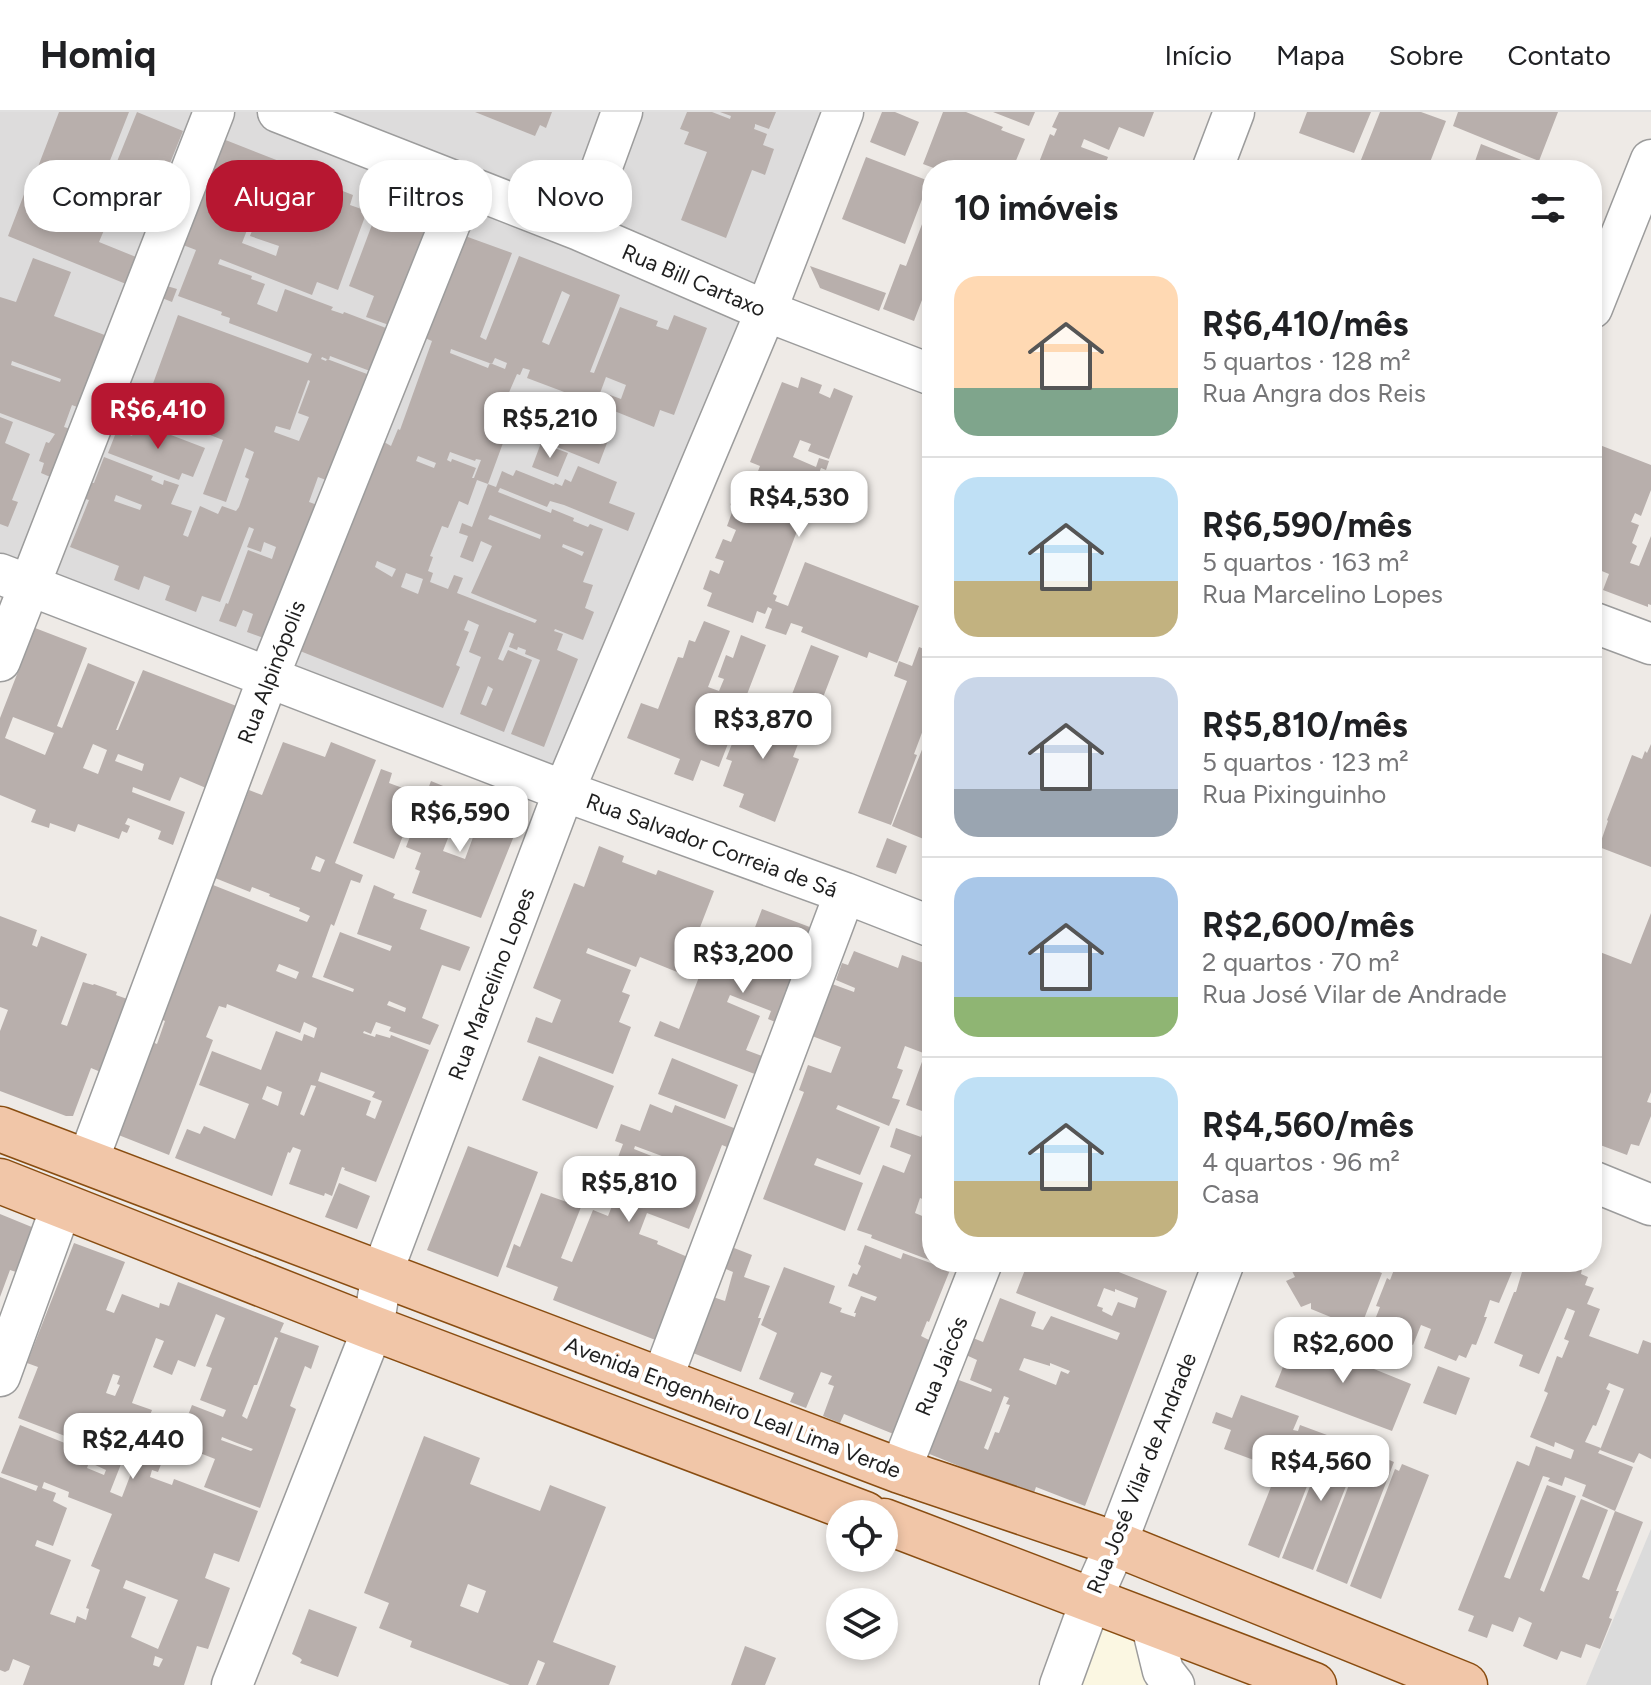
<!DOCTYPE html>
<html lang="pt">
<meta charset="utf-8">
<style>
:root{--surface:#fff;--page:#f2f2f2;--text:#202124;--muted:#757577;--line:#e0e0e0;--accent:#b71731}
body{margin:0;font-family:Figtree,sans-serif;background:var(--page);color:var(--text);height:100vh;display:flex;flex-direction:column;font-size:30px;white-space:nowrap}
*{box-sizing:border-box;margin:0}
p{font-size:26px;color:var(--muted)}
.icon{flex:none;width:44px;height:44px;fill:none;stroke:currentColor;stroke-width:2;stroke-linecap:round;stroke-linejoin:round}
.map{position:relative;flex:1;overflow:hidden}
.details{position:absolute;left:922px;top:48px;width:680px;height:1112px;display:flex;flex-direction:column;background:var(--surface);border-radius:32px;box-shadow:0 4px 12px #0003}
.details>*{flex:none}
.top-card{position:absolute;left:24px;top:48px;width:760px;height:72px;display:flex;gap:16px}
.controls{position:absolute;left:826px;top:1388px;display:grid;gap:16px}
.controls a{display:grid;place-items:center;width:72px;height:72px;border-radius:50%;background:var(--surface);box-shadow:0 4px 12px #0003;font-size:40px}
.price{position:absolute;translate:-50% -68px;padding:0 18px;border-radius:16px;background:#fff;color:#222;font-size:26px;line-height:52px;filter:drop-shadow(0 2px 4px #0008)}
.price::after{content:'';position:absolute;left:50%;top:48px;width:24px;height:18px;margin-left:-12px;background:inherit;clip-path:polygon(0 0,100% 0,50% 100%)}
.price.selected{background:var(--accent);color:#fff}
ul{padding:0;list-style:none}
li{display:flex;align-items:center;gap:24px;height:200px;padding:0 32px}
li+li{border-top:2px solid var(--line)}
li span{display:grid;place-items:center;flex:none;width:224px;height:160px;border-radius:24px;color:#555}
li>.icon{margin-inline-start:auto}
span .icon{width:96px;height:96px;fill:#fffc;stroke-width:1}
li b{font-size:34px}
h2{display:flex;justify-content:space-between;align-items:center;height:96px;padding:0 32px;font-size:34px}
.chip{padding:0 28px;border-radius:32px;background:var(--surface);box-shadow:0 4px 12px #0003;font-size:28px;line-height:72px}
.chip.selected{background:var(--accent);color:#fff}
header{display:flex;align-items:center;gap:48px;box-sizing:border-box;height:112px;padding:0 40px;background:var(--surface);border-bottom:2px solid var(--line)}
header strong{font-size:38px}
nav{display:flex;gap:44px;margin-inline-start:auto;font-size:28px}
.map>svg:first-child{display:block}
.residential{fill:#dddcdc}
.education{fill:#fbf7e2}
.parking{fill:#dbdbdb}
.building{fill:#b8afac;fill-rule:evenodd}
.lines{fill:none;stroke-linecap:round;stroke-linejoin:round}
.minor-casing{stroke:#9c9c9c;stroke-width:43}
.major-casing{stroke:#894d11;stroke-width:47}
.minor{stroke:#fff;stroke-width:40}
.major{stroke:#f1c6a8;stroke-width:44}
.labels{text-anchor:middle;stroke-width:8;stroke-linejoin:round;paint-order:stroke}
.street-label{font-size:22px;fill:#1f1f1f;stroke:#fff}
</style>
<header>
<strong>Homiq</strong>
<nav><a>Início</a><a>Mapa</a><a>Sobre</a><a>Contato</a></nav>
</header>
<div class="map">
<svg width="1651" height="1573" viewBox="0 0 1651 1573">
<rect width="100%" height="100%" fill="#eeeae6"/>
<!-- residential -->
<path class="residential" d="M0,0H831L566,685L0,472Z"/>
<!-- education -->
<path class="education" d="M1103,1510L1137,1524L1146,1573H1078Z"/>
<!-- parking -->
<path class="parking" d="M1651,1417V1573H1586Z"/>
<!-- building -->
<path class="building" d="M59,0H129L91,97L97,99L137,0L183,19L143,118L110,104L99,130L136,145L126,172L8,124L28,72L31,73Z
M475,0H552L546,16L540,13L535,24Z
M687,0H712L730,7L731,4L720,0H776L769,17L755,12V14L754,17L767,22L763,33L774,37L765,63L752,58L726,126L681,108L707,40L684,32L689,20L680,17Z
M882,0H895L919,10L905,44L870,30Z
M943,0H966L1003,15L1001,18L1025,27L1012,58H939L923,52Z
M993,0H1035L1029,14Z
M1059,0H1154L1144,25L1119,15L1109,38L1084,27L1081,35L1108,45L1103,58H1036L1050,22L1054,24L1057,17L1052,15Z
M1307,0H1371L1354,41L1299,21Z
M1380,0H1421L1446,9L1427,58H1409L1393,52L1391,58H1357Z
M1458,0H1558L1539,49L1453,14Z
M223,27L325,67L313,98L321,101L326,85L336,89L340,78L353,83L350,93L367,99L338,178L317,170L312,183L220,147L218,152L252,164L251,167L265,172L257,192L277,200L285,177L333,195L331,198L343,202L344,200L386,216L370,259L330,244L329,248L322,245L321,247L326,249L327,247L367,262L326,368L318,365L309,390L323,395L272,529L247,520L253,502L243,498L236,515L219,509L226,491L228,492L248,438L272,447L276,435L264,430L261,440L247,435L254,417L249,415L220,490L202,484L196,500L165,488L170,474L144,464L139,478L114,468L119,454L70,435L89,388L85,387L92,371H94L104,345L153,364L151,368L163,373L164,368L179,373L171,392L192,399L183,423L188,425L200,394L218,402L222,394L236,399L239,395L249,367L245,365L254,340L245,336L226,390L203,382L223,328L151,300L158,279L151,277L178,203L308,251L312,242L229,211L230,206L221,203L222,200L178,184L196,138L183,133ZM268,64L273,66L250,124L279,134L276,144L242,131ZM308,268L310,269L298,301L309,305L299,329L274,320L276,314L290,318ZM116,383L142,393L140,398L114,389Z
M1481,32L1537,54L1536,58H1472Z
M866,45L929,69L905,132L842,107Z
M1446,50L1466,58H1443Z
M551,54L577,64L571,79L545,69Z
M932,86V168L930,167L914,209L883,197L900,152L906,154Z
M376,102L412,115L417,102L432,108L392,214L366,205L374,184L349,174Z
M465,124L512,141L480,225L486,228L519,144L620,183L590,260L594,261L620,195L655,208L658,209L656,214L668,218L674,203L707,216L674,303L660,298L654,315L597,292L602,280L621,287L626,273L606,265L596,292L527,266L530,258L523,256L520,263L517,262L507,285L519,289L513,306L499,301L493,315L507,320L488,372L477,368L468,393L459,389L448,416L442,414L430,444L433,445L428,459L433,461L430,470L448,477L454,463L463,466L457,481L535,511L537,508L471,481L492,434L481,429L473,450L460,445L468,424L459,421L462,411L472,415L488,372L496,375L502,359L513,364L516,358L554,373L555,371L562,374L565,367L571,370L578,354L617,370L609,391L635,401L628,419L564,393L550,389L547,395L500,376L498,380L551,401L552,397L574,406L573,409L588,415L590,412L603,417L583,470L593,473L585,496L594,500L583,528L555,517L554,519L563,522L557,538L578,547L544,635L511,622L540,548L525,542L526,538L518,535L517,538L509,535L514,522L509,520L498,547L503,549L508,538L532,548L504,620L460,602L481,545L469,540L479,513L468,508L464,518L469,520L456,553L460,555L443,596L300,539L384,330L391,334L398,317L400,318L432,229L425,226ZM562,179L570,183L549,233L542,230ZM451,237L492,252L495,246L507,251L505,257L490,251L488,256L450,241ZM450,340L475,349L476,347L481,348L474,366H472L476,356L452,347L451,350L447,348ZM418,344L436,351L434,356L416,349ZM490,403L541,423L540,427L488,407ZM563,432L584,440L582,444L562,435ZM377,449L396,457L392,465L375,455ZM406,461L423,467L418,482L401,475ZM488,574L493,577L486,594L481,592Z
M33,146L71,160L54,204L110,225L82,297L72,293L64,315L74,318L55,367L41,361L44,351L39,349L46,330L49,331L55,322L0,301V185L16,190ZM12,249L61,267L60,270L11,253Z
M810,154L886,181L879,199L820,176Z
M167,174L177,177L172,190L162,186Z
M801,265L822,273L819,281L830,286L834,276L853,284L829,347L808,339L811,332L800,328L793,345L816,355L819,346L829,349L826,358L821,356L773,482L777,484L775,489L788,494L805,450L919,494L897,551L869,540L867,546L801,520L803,515L791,511L786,523L765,516L772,497L768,495L765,502L757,499L753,511L707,494L712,481L703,477L710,458L719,462L724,449L715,446L723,427L731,430L736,418L727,414L734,395L730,393L734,383L737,385L746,364L755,367L760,354L750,350L782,270L798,276Z
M552,288L564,292L565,290L615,310L599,352L542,329L548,314L562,320L564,314L556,311L558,307L547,302Z
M0,305L13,310L5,331L30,342L12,388L18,390L8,415L0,412Z
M137,310L205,336L193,365L182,361L179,368L108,341L117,318L132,324Z
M1592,330L1651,353V378L1641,404L1635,401L1631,410L1639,413L1632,431L1637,434L1630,451L1639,454L1651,424V493L1648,492V495L1603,478L1609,462L1592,455Z
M541,331L568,341L558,365L532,355Z
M932,422V466L926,463L922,445L929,424Z
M704,509L730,519L708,575L719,579L724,567L718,565L726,543L733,546L741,523L766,533L719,655L701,648L693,669L674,662L680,647L627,626L641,591L658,597L678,545L683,546L689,528L695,530Z
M35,516L87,536L57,614L62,616L88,551L135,570L116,618H118L143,558L239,595L206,676L180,665L170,689L133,675L132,680L185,700L173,733L158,727L161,719L128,706L125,712L130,714L127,721L122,719L119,727L78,712L75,720L50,711L49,716L31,710L36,698L0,683V606ZM13,605L54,621L45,643L5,626ZM93,632L107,638L98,662L83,656ZM118,642L144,652L142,659L115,649Z
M811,533L839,544L817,601L789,590Z
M919,535L932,540V560L929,566L932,567V602H929L914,642L917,643L891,713L858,701L907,569L894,564L899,549L912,554Z
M753,594L805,614L793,645L799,647L775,710L739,695L744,682L723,674L732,649L726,647L743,604L748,607Z
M932,612V722L929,721L926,728L892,714Z
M283,630L325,645L331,630L376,648L335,751L363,763L360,771L351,768L334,814L331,812L312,865L353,880L354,877L323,865L340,820L390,839L392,834L357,822L374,773L395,782L393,786L427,798L420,817L470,835L460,859L442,853L422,906L439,913L430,933L389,919L391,915L376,910L371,922L364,919L363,921L375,925L376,922L390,926L391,923L429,938L376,1070L344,1058L345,1056L342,1055L332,1084L325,1081L324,1084L289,1072L301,1038L293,1035L290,1041L288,1040L272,1084L175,1046L187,1017L200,1022L204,1014L235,1027L249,992L199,973L212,939L261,958L276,919L302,929L304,922L314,926L317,916L304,910L300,921L227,892L226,896L219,894L206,925L213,928L169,1043L116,1022L152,930L157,932L165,909L160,907L213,773L307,810L310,804L299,799L300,796L269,784L270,782L252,775L250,780L215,766L249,678L262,683ZM316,744L325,748L320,760L311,757ZM279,852L299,860L296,867L276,859ZM389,889L406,896L405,900L387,893ZM321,960L375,980L372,985L382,989L375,1007L366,1003L371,989L318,969ZM311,973L316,974L304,1004L300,1002ZM267,974L282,980L278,994L262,987Z
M1651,632V755L1599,735L1608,709L1607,708L1632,643L1642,647L1645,639L1647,641Z
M381,657L392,661L389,671L419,682L394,747L353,731Z
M431,669L448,676L443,691L459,698L443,739L465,747L486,690L522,704L481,806L412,781L420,759L415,757L421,741L406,735Z
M887,726L907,734L896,762L876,755Z
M599,734L624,744L622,750L656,763L658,758L714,779L682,862L640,845L636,855L588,836L586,841L631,858L622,880L630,883L619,910L631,915L613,962L527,930L536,905L552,911L561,888L533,876L574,771L584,775Z
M762,797L815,817L780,912L768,907L771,899L730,883L727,890L760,904L746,938L767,946L760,964L654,924L660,909L679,917L704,852L736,865Z
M1651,801V980L1647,990L1651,991V1004L1639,1034L1631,1032L1627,1043L1592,1030V837L1631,852Z
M0,804L37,818L32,833L37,835L41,824L87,842L61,912L67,914L83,870L93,873L94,872L117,880L116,883L130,888L103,961L91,956L73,1004H66L0,979V919L8,898L0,895Z
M854,839L898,856L902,843L932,854V948L924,946L926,942L905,934L897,956L903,958L892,986L900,988L889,1014L838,993L836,997L880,1015L860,1063L817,1046L814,1053L863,1071L845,1119L763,1087L804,980L799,978L808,953L831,961L841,935L812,924L832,872L854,880L855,876L836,868L842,851L848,853Z
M539,944L614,974L597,1017L522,988Z
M672,946L738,973L725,1007L658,982Z
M923,947L932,950V1091L920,1086L915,1101L932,1108V1149L871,1126L872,1123L857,1118L883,1053L904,1061L911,1043L890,1035L896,1016L921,1025L930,1002L906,993Z
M650,992L672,1001L675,993L739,1018L732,1037L722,1033L689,1117L647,1101L639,1122L658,1129L657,1132L690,1146L658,1229L553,1188L558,1175L506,1155L514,1132L520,1135L541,1081L581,1095L561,1146L572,1150L593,1098L608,1104L614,1089L603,1085L623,1032L615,1029L621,1012L640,1019ZM635,1034L686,1053L684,1057L634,1037Z
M468,1034L538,1060L498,1165L427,1138Z
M339,1071L370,1084L357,1117L325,1105Z
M0,1102L39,1118L27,1149L21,1146L16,1160L10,1158L0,1185Z
M74,1131L125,1150L106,1198L114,1201L122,1182L159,1196L160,1191L169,1194L178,1170L284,1211L280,1220L319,1234L311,1257L305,1254L290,1294L296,1297L260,1396L204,1375L215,1347L172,1330L180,1309L185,1311L192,1293L223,1305L226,1298L200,1288L212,1256L206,1254L225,1206L216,1202L195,1255L178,1248L172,1263L153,1255L164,1229L156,1226L132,1291L152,1298L141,1326L167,1337L158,1360L152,1358L150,1365L172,1373L174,1367L258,1399L239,1450L214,1441L205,1466L230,1476L208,1537L197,1534L184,1573H23L30,1554L13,1547L9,1558L5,1560L0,1558V1365L36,1379L38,1374L1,1361L20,1313L92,1342L87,1356L104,1363L106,1358L93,1352L99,1337L18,1306L38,1255L27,1251ZM275,1225L278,1226L247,1307L242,1304L254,1273H257ZM113,1262L120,1264L117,1272L120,1273L115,1284L106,1281ZM109,1319L120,1323L115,1334L104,1330ZM222,1325L237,1331L253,1337L251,1339L221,1328ZM123,1347L135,1351L122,1385L110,1380ZM44,1370L69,1380L68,1385L112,1402L91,1454L100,1458L86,1496L89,1497L86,1508L77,1504L75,1511L50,1502L71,1448L35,1434L37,1428L53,1434L67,1396L53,1389L56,1381L42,1376ZM126,1468L178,1488L158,1537L131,1525L146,1485L123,1476ZM155,1544L163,1547L159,1555L153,1553Z
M865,1133L901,1147L903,1141L950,1158L929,1210L927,1209L921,1224L933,1230L896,1323L844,1302L840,1311L823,1304L834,1274L828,1272L832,1264L821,1260L806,1296L790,1290L794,1281L759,1267L777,1221L761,1213L784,1155L835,1174L829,1191L842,1196L840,1200L855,1205L856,1201H854L861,1184L875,1189L877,1185L848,1174L853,1161L857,1163L861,1154L858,1152Z
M729,1134L752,1143L744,1165L770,1174L758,1206H761L741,1260L688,1239L710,1184L725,1189L733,1160L721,1155Z
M934,1150H965L962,1159Z
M1028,1150H1073L1098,1160L1100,1156L1105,1158L1106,1155L1167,1179L1085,1394L1036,1375L1033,1384L927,1341L956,1267L991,1280L992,1277L970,1268L977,1248L966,1243L973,1226L983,1230L1000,1186L1036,1200L1031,1214L1043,1218L1051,1204L1117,1228L1120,1221L1016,1181ZM1104,1176L1115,1180V1177L1138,1186L1135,1196L1118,1190L1112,1204L1102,1199L1103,1196L1097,1194ZM1024,1246L1050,1254V1251L1070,1259L1068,1262L1061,1259L1056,1273L1019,1258ZM1004,1284L1009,1286L1006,1292L1010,1293L999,1321L995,1320L988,1338L984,1336Z
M1293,1150H1358L1364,1152L1363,1154L1382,1161L1360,1217L1311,1197V1191L1301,1195L1286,1169L1295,1165L1291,1157Z
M1397,1150H1509L1508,1152L1514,1155L1499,1191L1490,1188L1484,1205H1487L1476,1233L1472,1232L1466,1246L1459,1243L1456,1249L1424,1236L1431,1217L1421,1213L1413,1233L1381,1220L1384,1214L1374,1210L1380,1195L1376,1194L1387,1166L1390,1168Z
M1525,1150H1563L1582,1157L1581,1162L1588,1165L1585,1173L1594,1176L1587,1192L1600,1197L1589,1224L1638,1242L1643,1228L1651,1231V1347L1639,1341L1634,1351L1600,1338L1624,1277L1609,1271L1606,1277L1610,1279L1596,1314L1593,1313L1585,1330L1601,1336L1598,1341L1633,1355L1615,1399L1582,1384L1586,1373L1565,1365L1562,1374L1548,1369L1550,1366L1543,1364L1504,1465L1510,1467L1547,1373L1576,1384L1540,1478L1544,1480L1581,1387L1608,1398L1582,1465L1589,1468L1615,1399L1643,1410L1616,1479H1619L1609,1506L1612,1507L1600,1537L1586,1532L1581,1546L1561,1539L1557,1548L1523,1534L1532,1511L1519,1505L1513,1520L1492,1512L1487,1526L1468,1519L1474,1504L1458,1498L1517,1349L1529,1354L1536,1334L1571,1347L1574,1338L1555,1330L1554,1335L1530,1325L1548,1281L1544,1279L1557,1244L1562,1246L1569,1229L1564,1227L1575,1199L1567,1196L1539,1262L1519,1254L1523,1243L1494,1231L1514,1180H1516Z
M1295,1225L1411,1272L1392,1319L1275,1275Z
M1438,1254L1470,1266L1456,1303L1423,1291Z
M1241,1283L1299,1304L1293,1318L1298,1319L1300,1313L1327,1323L1279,1446L1248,1433L1278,1357L1224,1337L1231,1318L1212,1311L1216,1300L1232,1306Z
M424,1324L480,1346L470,1372L540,1399L550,1373L606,1395L553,1530L616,1554L609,1573H536L545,1551L538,1548L528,1573H510L410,1535L412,1529L379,1516L389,1491L364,1481ZM468,1472L486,1479L478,1501L460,1494Z
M1334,1326L1361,1336L1313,1458L1282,1446L1327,1331L1331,1332Z
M1368,1339L1394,1350L1347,1472L1316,1459L1360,1344L1366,1346Z
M1402,1352L1429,1363L1381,1487L1350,1474L1395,1357L1399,1359Z
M309,1497L357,1515L338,1565L300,1551L302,1548L300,1546L292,1542Z
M745,1534L776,1546L765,1573H731Z"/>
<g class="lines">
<defs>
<path id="minor" d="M278,0L579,118L766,199L932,263
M1212,58L1234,0
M579,118L622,0
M1592,196L1651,48
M0,462L564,679L845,781L932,815
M1592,510L1651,532
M0,549L214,0
M87,1051L268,566L465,74
M1592,1069L1651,1093
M0,1264L62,1093
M662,1267L845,781
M900,1359L982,1150
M1151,1510L1163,1559L1174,1573
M232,1573L373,1216L382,1161L564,679L766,199L843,0
M1060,1573L1091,1488L1116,1432L1224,1150"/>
<path id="major" d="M0,1017L900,1359L1116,1432L1465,1573
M0,1069L373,1216L865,1402
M884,1409L1314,1573"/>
</defs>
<!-- minor casing -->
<use href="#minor" class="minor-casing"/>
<!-- major casing -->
<use href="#major" class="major-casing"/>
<!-- minor -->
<use href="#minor" class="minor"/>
<!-- major -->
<use href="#major" class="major"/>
</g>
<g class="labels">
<!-- street labels -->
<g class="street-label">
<text transform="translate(694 168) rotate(23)" y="8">Rua Bill Cartaxo</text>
<text transform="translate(271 560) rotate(-69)" y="8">Rua Alpinópolis</text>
<text transform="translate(712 733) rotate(20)" y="8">Rua Salvador Correia de Sá</text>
<text transform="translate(491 872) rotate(-69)" y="8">Rua Marcelino Lopes</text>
<text transform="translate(941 1254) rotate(-68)" y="8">Rua Jaicós</text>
<text transform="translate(733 1295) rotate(21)" y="8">Avenida Engenheiro Leal Lima Verde</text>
<text transform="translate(1141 1361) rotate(-68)" y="8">Rua José Vilar de Andrade</text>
</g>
</g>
</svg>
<div class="controls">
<a><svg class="icon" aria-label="locate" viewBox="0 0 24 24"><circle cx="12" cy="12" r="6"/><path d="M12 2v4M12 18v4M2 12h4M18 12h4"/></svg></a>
<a><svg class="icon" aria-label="layers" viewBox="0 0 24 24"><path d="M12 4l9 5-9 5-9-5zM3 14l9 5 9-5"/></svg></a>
</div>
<b class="price selected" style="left:158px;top:339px">R$6,410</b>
<b class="price" style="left:550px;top:348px">R$5,210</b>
<b class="price" style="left:799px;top:427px">R$4,530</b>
<b class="price" style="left:763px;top:649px">R$3,870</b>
<b class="price" style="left:460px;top:742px">R$6,590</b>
<b class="price" style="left:743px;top:883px">R$3,200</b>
<b class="price" style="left:629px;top:1112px">R$5,810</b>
<b class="price" style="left:1343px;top:1273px">R$2,600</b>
<b class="price" style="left:133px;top:1369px">R$2,440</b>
<b class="price" style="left:1321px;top:1391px">R$4,560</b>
<div class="top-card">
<a class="chip">Comprar</a>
<a class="chip selected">Alugar</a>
<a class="chip">Filtros</a>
<a class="chip">Novo</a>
</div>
<section class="details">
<h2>10 imóveis<svg class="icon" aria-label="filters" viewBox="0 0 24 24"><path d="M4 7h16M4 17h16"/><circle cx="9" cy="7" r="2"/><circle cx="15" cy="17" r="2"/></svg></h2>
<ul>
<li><span style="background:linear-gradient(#ffd9b3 70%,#7fa58c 0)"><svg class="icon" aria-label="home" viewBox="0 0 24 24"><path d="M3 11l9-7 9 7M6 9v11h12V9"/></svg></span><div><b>R$6,410/mês</b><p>5 quartos · 128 m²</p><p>Rua Angra dos Reis</p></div></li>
<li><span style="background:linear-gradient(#bfe0f5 65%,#c2b280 0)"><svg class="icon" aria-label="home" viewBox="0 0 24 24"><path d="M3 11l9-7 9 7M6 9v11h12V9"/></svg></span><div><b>R$6,590/mês</b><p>5 quartos · 163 m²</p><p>Rua Marcelino Lopes</p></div></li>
<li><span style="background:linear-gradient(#c9d6e8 70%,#9aa5b1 0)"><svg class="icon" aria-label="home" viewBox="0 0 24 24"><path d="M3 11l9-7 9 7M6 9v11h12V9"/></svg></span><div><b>R$5,810/mês</b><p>5 quartos · 123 m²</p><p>Rua Pixinguinho</p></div></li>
<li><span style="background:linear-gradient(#a9c7e8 75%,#8fb573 0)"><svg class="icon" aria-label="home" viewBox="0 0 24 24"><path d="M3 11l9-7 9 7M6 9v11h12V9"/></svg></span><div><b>R$2,600/mês</b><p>2 quartos · 70 m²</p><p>Rua José Vilar de Andrade</p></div></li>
<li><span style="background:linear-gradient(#bfe0f5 65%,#c2b280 0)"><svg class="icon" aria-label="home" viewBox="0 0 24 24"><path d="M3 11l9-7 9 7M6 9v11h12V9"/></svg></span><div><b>R$4,560/mês</b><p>4 quartos · 96 m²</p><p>Casa</p></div></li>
</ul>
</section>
</div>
